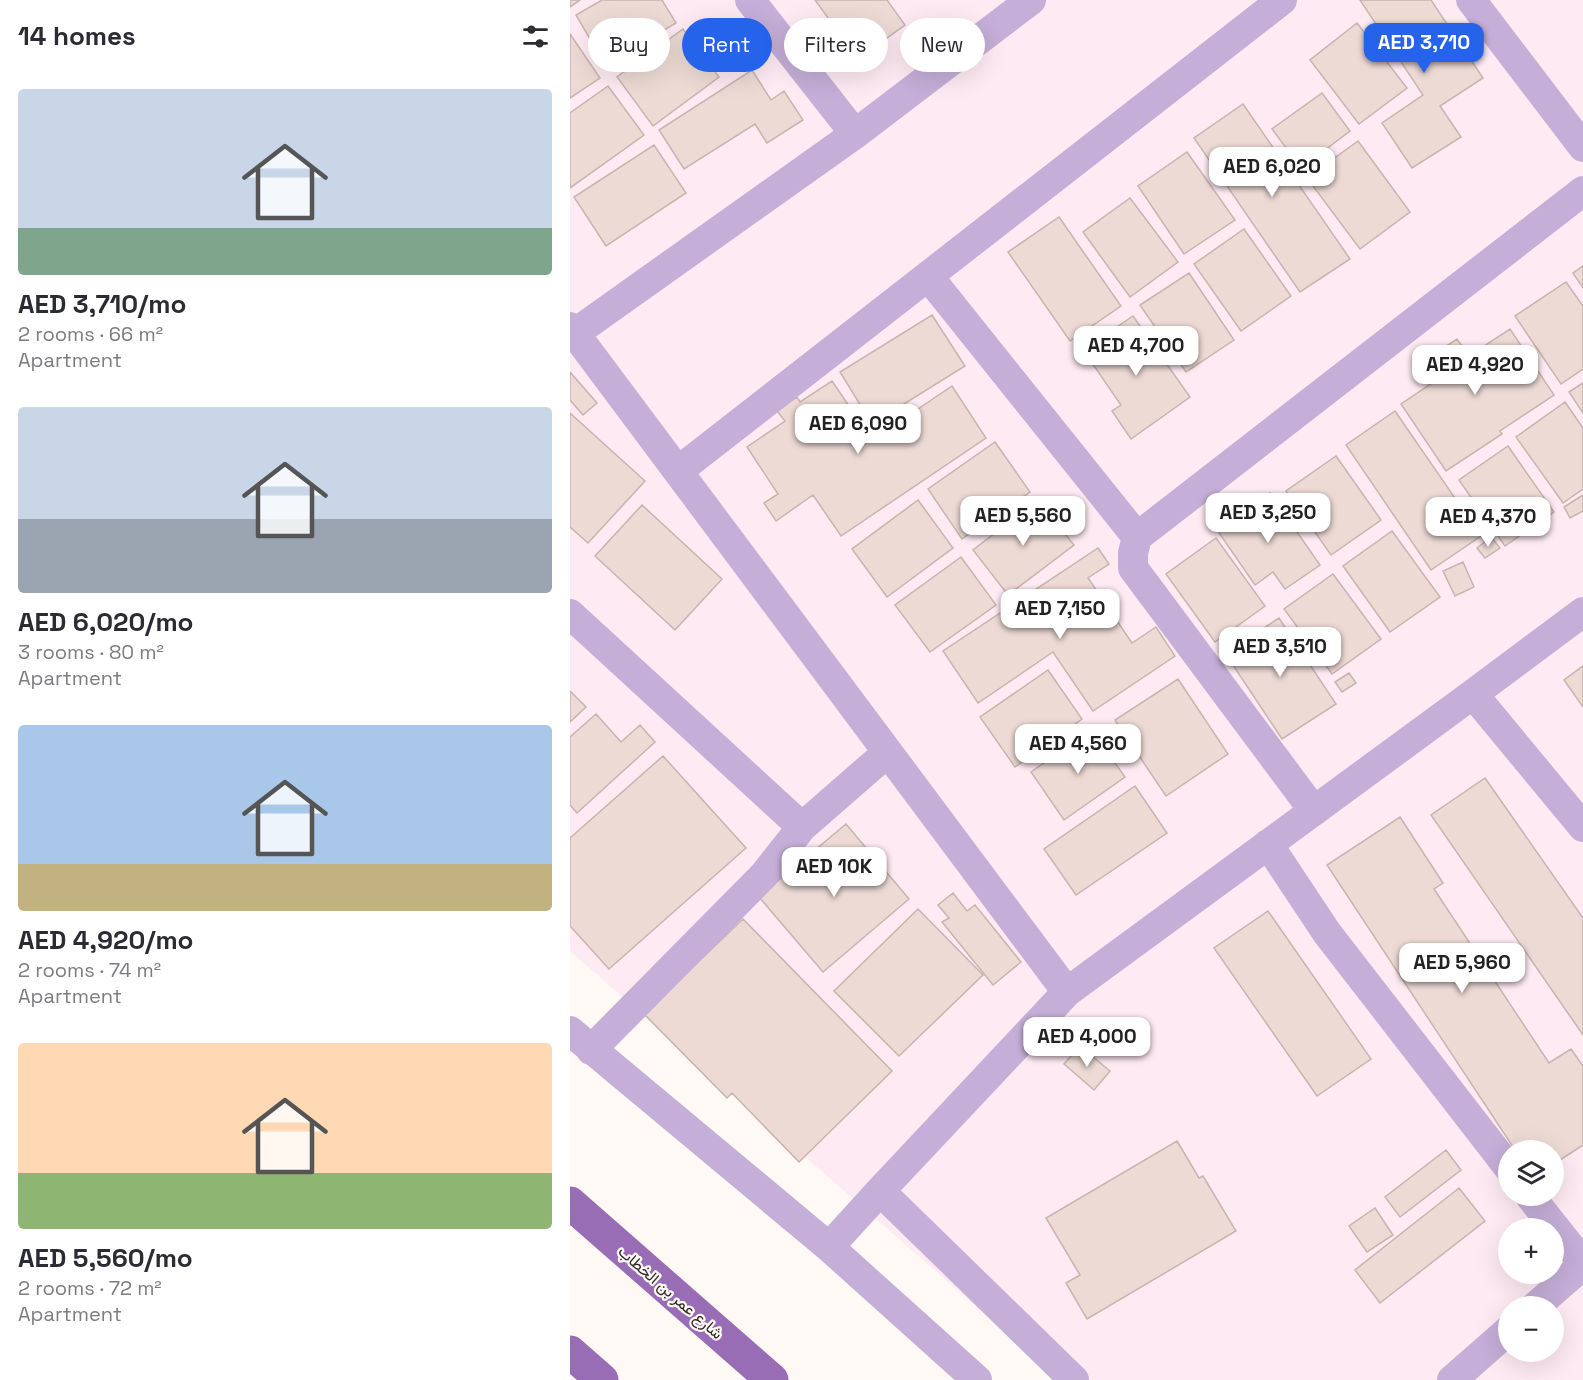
<!DOCTYPE html>
<meta charset="utf-8">
<style>
:root{--surface:#fff;--page:#f2f2f3;--text:#2b2b33;--muted:#7c7c81;--accent:#2563eb}
body{margin:0;font-family:"Space Grotesk",Vazirmatn,sans-serif;background:var(--page);color:var(--text);height:100vh;display:flex;flex-direction:column;font-size:22px;white-space:nowrap}
*{box-sizing:border-box;margin:0}
p{font-size:20px;color:var(--muted)}
.icon{flex:none;width:33px;height:33px;fill:none;stroke:currentColor;stroke-width:2;stroke-linecap:round;stroke-linejoin:round}
.map{position:relative;flex:1;overflow:hidden}
.sheet{display:flex;flex-direction:column;background:var(--surface);width:570px}
.sheet>*{flex:none}
.banner{position:absolute;left:18px;top:18px;width:570px;height:54px;display:flex;gap:12px}
.controls{position:absolute;left:928px;top:1140px;display:grid;gap:12px}
.controls a{display:grid;place-items:center;width:66px;height:66px;border-radius:50%;background:var(--surface);box-shadow:0 6px 24px #0002;font-size:30px}
.price{position:absolute;translate:-50% -51px;padding:0 14px;border-radius:12px;background:#fff;color:#222;font-size:20px;line-height:39px;filter:drop-shadow(0 2px 3px #0008)}
.price::after{content:'';position:absolute;left:50%;top:36px;width:18px;height:14px;margin-left:-9px;background:inherit;clip-path:polygon(0 0,100% 0,50% 100%)}
.price.selected{background:var(--accent);color:#fff}
ul{padding:0;list-style:none}
li{display:grid;align-content:center;gap:12px;height:318px;padding:0 18px}
li span{display:grid;place-items:center;height:186px;border-radius:6px;color:#555}
li>.icon{margin-inline-start:auto}
span .icon{width:108px;height:108px;fill:#fffc;stroke-width:1}
li b{font-size:26px}
h2{display:flex;justify-content:space-between;align-items:center;height:72px;padding:0 18px;font-size:26px}
.pill{padding:0 21px;border-radius:27px;background:var(--surface);box-shadow:0 6px 24px #0002;font-size:21px;line-height:54px}
.pill.selected{background:var(--accent);color:#fff}
main{display:flex;flex:1;min-height:0}
.map>svg:first-child{display:block}
.industrial{fill:#feeaf2;fill-rule:evenodd}
.building{fill:#eddad4;stroke:#c6b4ae;stroke-width:1.5}
.lines{fill:none;stroke-linecap:round;stroke-linejoin:round}
.minor{stroke:#c5aed7;stroke-width:30}
.major{stroke:#986db6;stroke-width:33}
.labels{text-anchor:middle;stroke-width:4.5;stroke-linejoin:round;paint-order:stroke}
.street-label{font-size:16px;fill:#2f2b26;stroke:#fef9f4}
</style>
<main>
<section class="sheet">
<h2>14 homes<svg class="icon" aria-label="filters" viewBox="0 0 24 24"><path d="M4 7h16M4 17h16"/><circle cx="9" cy="7" r="2"/><circle cx="15" cy="17" r="2"/></svg></h2>
<ul>
<li><span style="background:linear-gradient(#c9d6e8 75%,#7fa58c 0)"><svg class="icon" aria-label="home" viewBox="0 0 24 24"><path d="M3 11l9-7 9 7M6 9v11h12V9"/></svg></span><div><b>AED 3,710/mo</b><p>2 rooms · 66 m²</p><p>Apartment</p></div></li>
<li><span style="background:linear-gradient(#c9d6e8 60%,#9aa5b1 0)"><svg class="icon" aria-label="home" viewBox="0 0 24 24"><path d="M3 11l9-7 9 7M6 9v11h12V9"/></svg></span><div><b>AED 6,020/mo</b><p>3 rooms · 80 m²</p><p>Apartment</p></div></li>
<li><span style="background:linear-gradient(#a9c7e8 75%,#c2b280 0)"><svg class="icon" aria-label="home" viewBox="0 0 24 24"><path d="M3 11l9-7 9 7M6 9v11h12V9"/></svg></span><div><b>AED 4,920/mo</b><p>2 rooms · 74 m²</p><p>Apartment</p></div></li>
<li><span style="background:linear-gradient(#ffd9b3 70%,#8fb573 0)"><svg class="icon" aria-label="home" viewBox="0 0 24 24"><path d="M3 11l9-7 9 7M6 9v11h12V9"/></svg></span><div><b>AED 5,560/mo</b><p>2 rooms · 72 m²</p><p>Apartment</p></div></li>
</ul>
</section>
<div class="map">
<svg width="1013" height="1380" viewBox="0 0 1013 1380">
<rect width="100%" height="100%" fill="#fef9f4"/>
<!-- industrial -->
<path class="industrial" d="M0,0H1013V1380H490L0,951ZM939,1150H984V1196H939ZM939,1228H984V1274H939ZM939,1306H984V1352H939Z"/>
<!-- building -->
<path class="building" d="M0,0H10L0,7Z
M32,0H92L106,23L35,65L6,15Z
M245,0H317L335,25L288,59Z
M790,0H861L913,78L870,106L891,137L842,168L812,123L853,95Z
M787,23L837,88L789,124L740,60Z
M113,29L149,77L83,126L47,77Z
M0,34L30,78L0,98Z
M182,70L201,100L214,91L233,120L197,143L185,124L114,169L89,130Z
M38,86L74,135L0,188V113Z
M752,93L780,131L731,168L702,129Z
M673,104L780,259L730,292L624,138Z
M788,141L840,212L790,249L737,178Z
M84,145L116,193L36,246L4,197Z
M617,152L665,220L614,254L568,186Z
M560,198L608,262L560,297L513,232Z
M489,217L551,306L500,341L438,252Z
M674,229L721,296L671,331L624,264Z
M1013,266V288L1003,273Z
M619,273L664,340L616,372L570,305Z
M996,282L1013,306V369L991,384L945,316Z
M362,315L395,366L302,424L270,372Z
M563,316L620,397L561,439L542,411L551,405L513,350Z
M940,329L984,395L930,431L932,434L876,471L831,404L862,383L849,364L887,339L899,356Z
M0,372L27,403L13,415L0,400Z
M262,381L302,440L382,386L416,438L271,536L243,495L206,521L194,503L208,494L177,447L215,421L207,411L227,397L230,402Z
M1013,383V413L999,392Z
M995,402L1013,428V489L993,503L946,437Z
M825,411L911,536L861,570L776,445Z
M0,413L75,481L18,543L0,527Z
M425,442L460,492L392,539L358,489Z
M938,446L984,512L935,546L889,480Z
M766,456L811,520L761,555L716,491Z
M700,493L750,565L715,589L703,572L685,585L647,530Z
M1013,495V511L1000,518L994,507Z
M348,500L383,548L317,597L282,549Z
M468,500L504,545L438,595L403,550Z
M72,505L152,579L105,630L25,556Z
M822,531L870,597L820,632L773,566Z
M921,537L930,548L915,558L907,548Z
M646,538L695,606L645,642L596,574Z
M528,548L539,564L518,578L562,643L586,627L605,656L523,711L483,652L408,703L373,651Z
M391,557L426,605L360,652L325,605Z
M893,562L904,587L885,596L873,571Z
M763,574L811,639L762,674L714,609Z
M709,618L766,704L712,739L655,653Z
M1013,666V707L994,680Z
M478,670L512,719L445,767L410,717Z
M779,673L786,683L772,692L765,682Z
M608,679L658,754L596,796L545,720Z
M0,691L16,707L0,722Z
M26,714L51,742L70,725L85,742L7,813L0,805V737Z
M521,729L555,777L494,820L461,772Z
M93,756L176,848L39,969L0,926V838Z
M915,778L1013,918V1035L861,815Z
M565,786L597,833L506,895L474,849Z
M830,817L873,883L864,889L979,1063L1001,1049L1013,1066V1145L984,1164V1150H945L757,865Z
M276,824L339,899L253,972L189,897Z
M383,893L397,911L405,905L451,962L423,985L372,922L379,918L368,905Z
M348,909L413,975L329,1056L264,991Z
M698,911L801,1059L747,1096L644,948Z
M173,919L322,1071L229,1162L162,1093L157,1098L74,1014Z
M510,1046L540,1071L524,1090L494,1064Z
M607,1141L629,1178L633,1176L666,1231L517,1319L496,1283L510,1275L476,1218Z
M876,1150L891,1170L830,1217L815,1197Z
M889,1188L915,1221L810,1303L785,1270Z
M805,1208L823,1235L797,1252L779,1226Z"/>
<g class="lines">
<!-- minor -->
<path class="minor" d="M180,0L285,134
M901,0L1013,147
M358,276L567,537L1013,191
M0,327L497,992
M5,333L285,134L461,0
M108,471L712,0
M567,537L563,553V568L744,811
M0,614L232,827
M903,694L1013,612
M698,844L757,933L939,1168
M0,1031L259,1247L407,1380
M21,1050L194,875L232,827L318,752
M310,1191L504,1380
M960,1196L1013,1263
M259,1247L310,1191L497,992L903,694L1013,827
M966,1306L1013,1265
M882,1380L939,1330"/>
<!-- major -->
<path class="major" d="M0,1203L202,1380
M0,1352L32,1380"/>
</g>
<g class="labels">
<!-- street labels -->
<g class="street-label">
<text transform="translate(101 1292) rotate(41)" y="6">شارع عمر بن الخطاب</text>
</g>
</g>
</svg>
<div class="controls">
<a><svg class="icon" aria-label="layers" viewBox="0 0 24 24"><path d="M12 4l9 5-9 5-9-5zM3 14l9 5 9-5"/></svg></a>
<a>+</a>
<a>−</a>
</div>
<b class="price selected" style="left:854px;top:74px">AED 3,710</b>
<b class="price" style="left:702px;top:198px">AED 6,020</b>
<b class="price" style="left:566px;top:377px">AED 4,700</b>
<b class="price" style="left:905px;top:396px">AED 4,920</b>
<b class="price" style="left:288px;top:455px">AED 6,090</b>
<b class="price" style="left:698px;top:544px">AED 3,250</b>
<b class="price" style="left:453px;top:547px">AED 5,560</b>
<b class="price" style="left:918px;top:548px">AED 4,370</b>
<b class="price" style="left:490px;top:640px">AED 7,150</b>
<b class="price" style="left:710px;top:678px">AED 3,510</b>
<b class="price" style="left:508px;top:775px">AED 4,560</b>
<b class="price" style="left:264px;top:898px">AED 10K</b>
<b class="price" style="left:892px;top:994px">AED 5,960</b>
<b class="price" style="left:517px;top:1068px">AED 4,000</b>
<div class="banner">
<a class="pill">Buy</a>
<a class="pill selected">Rent</a>
<a class="pill">Filters</a>
<a class="pill">New</a>
</div>
</div>
</main>
